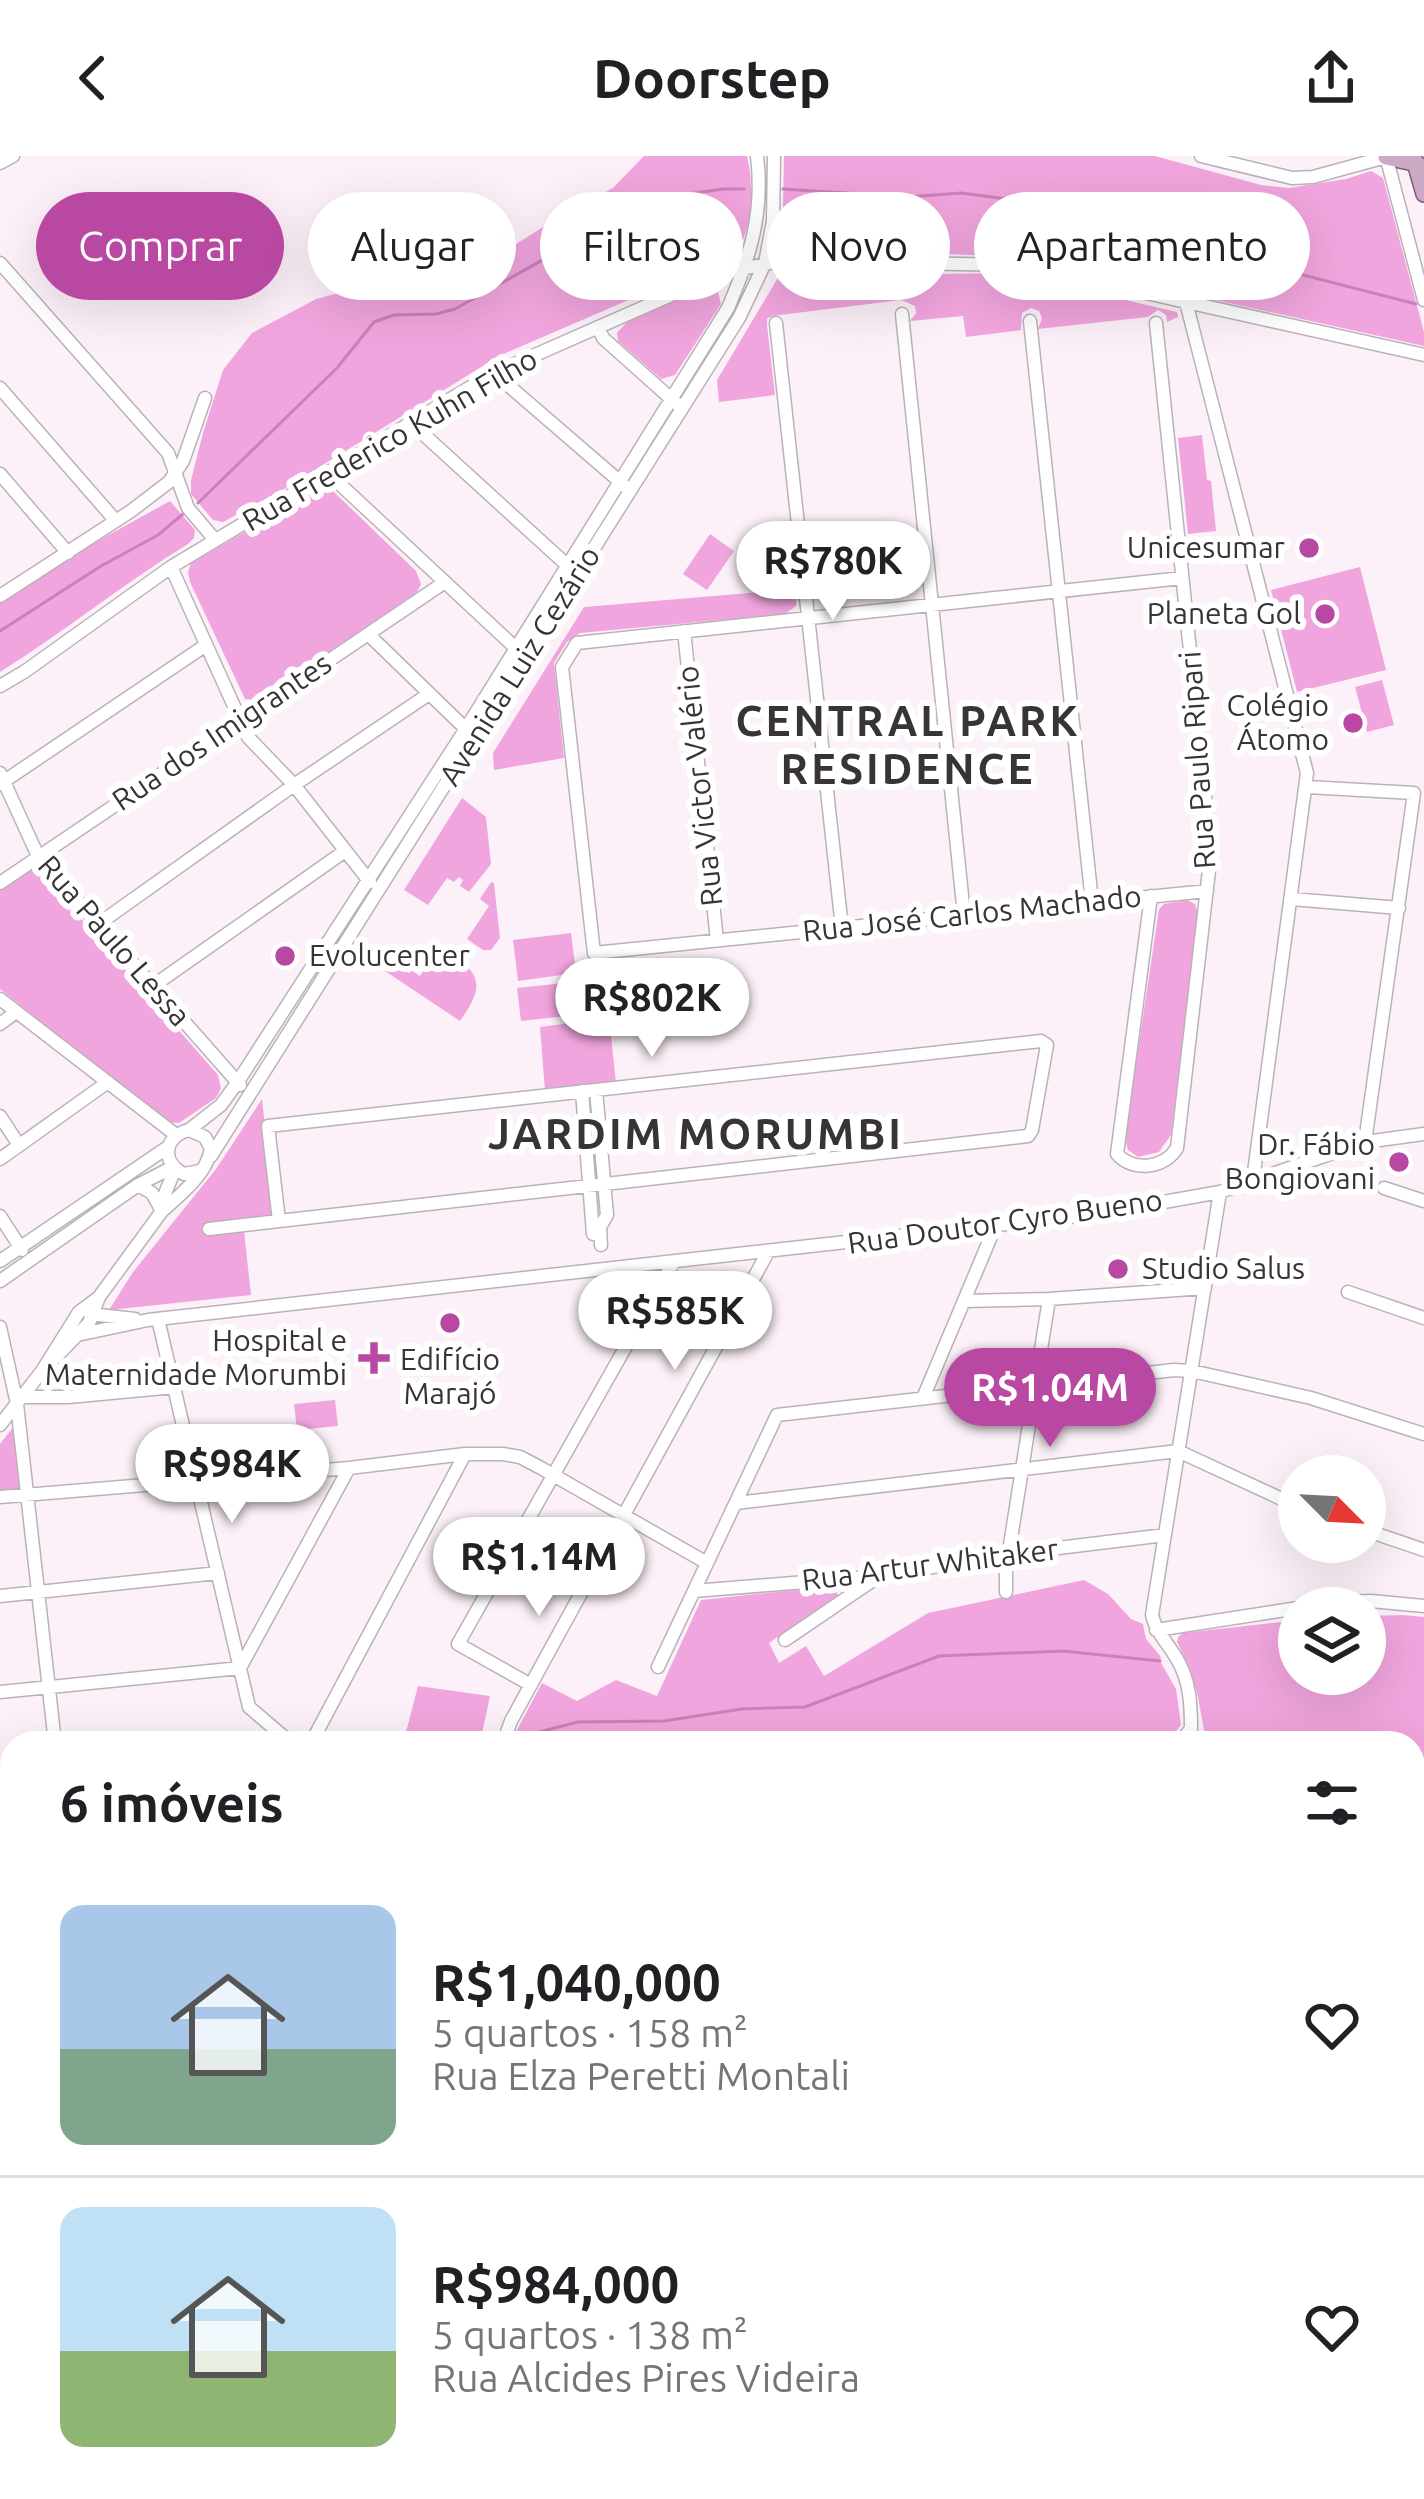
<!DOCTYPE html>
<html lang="pt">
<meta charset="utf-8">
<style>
:root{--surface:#fff;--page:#f2f2f2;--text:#202124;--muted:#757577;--line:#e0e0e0;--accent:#b948a3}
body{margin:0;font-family:Ubuntu,sans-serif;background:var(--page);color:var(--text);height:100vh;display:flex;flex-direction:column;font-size:45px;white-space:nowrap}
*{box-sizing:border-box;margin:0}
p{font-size:39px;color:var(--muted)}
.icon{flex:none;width:66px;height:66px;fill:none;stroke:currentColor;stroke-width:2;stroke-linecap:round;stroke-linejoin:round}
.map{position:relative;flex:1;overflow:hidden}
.details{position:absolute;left:0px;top:1575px;width:1425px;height:768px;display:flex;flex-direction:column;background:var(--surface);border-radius:36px 36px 0 0;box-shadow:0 12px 48px #0002}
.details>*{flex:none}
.top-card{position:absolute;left:36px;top:36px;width:1353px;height:108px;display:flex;gap:24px}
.needle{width:78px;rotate:114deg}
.fabs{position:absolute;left:1278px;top:1299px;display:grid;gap:24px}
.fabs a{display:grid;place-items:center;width:108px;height:108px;border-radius:50%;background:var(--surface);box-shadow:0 12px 48px #0002;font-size:60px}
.price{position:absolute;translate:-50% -102px;padding:0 27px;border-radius:42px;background:#fff;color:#222;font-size:39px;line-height:78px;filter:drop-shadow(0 3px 6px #0008)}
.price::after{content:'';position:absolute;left:50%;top:72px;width:36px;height:27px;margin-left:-18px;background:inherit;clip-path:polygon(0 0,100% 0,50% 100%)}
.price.active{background:var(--accent);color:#fff}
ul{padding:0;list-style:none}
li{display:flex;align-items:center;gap:36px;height:300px;padding:0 60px}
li+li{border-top:3px solid var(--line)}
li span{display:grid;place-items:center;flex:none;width:336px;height:240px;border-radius:24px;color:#555}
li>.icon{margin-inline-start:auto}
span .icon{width:144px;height:144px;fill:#fffc;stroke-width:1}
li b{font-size:51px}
h2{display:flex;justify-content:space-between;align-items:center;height:144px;padding:0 60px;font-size:51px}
.tag{padding:0 42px;border-radius:54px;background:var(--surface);box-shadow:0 12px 48px #0002;font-size:42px;line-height:108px}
.tag.active{background:var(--accent);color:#fff}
header{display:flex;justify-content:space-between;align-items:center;height:156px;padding:0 60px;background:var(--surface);font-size:54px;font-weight:700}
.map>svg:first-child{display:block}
.green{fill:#f1a5de}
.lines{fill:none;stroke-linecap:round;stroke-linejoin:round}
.stream{stroke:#cb80b9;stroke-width:3}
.minor-casing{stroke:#bbb1b8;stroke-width:15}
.major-casing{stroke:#825b78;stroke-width:18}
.minor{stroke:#fff;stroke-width:12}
.major{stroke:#cca9c4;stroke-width:15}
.poi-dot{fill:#b948a3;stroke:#fff;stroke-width:4.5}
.labels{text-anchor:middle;stroke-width:12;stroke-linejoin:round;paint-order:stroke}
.street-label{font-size:30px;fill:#373336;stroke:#fff}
.poi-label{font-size:30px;fill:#373336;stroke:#fff;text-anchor:end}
.district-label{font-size:42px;font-weight:bold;letter-spacing:3px;fill:#373336;stroke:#fff}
</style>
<header><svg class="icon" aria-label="back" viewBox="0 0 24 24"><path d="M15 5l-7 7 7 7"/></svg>Doorstep<svg class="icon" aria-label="share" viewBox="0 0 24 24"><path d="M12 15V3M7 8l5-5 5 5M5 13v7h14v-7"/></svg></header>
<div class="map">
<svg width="1424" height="2343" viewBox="0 0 1424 2343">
<rect width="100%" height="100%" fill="#fcf1f8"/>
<!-- green -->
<path class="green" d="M644,0H747C754,29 754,77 733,99L499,200L284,333L223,366L213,364L191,338V324L203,277L223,214L252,177L316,143L510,92L565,57L613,32Z
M784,0H1155L1261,29L1289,32L1346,23L1371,15L1383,22L1424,176V190L1020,101L897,96L794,100L785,97L778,91V85L783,50Z
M1010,117L1177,156L1178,161L1167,166L1166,159L1158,154L1148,161L1038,173L1042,162L1039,155L1031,152L1022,157L1021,174L966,181L963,160L910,165L916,157L915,150L901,144L772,160L767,163V169L775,239L719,246L717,224L779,120Z
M704,131L718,136L721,148L675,219L661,223L618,185L617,177L627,166Z
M1202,279L1207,324L1211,325L1216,375L1188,378L1178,282Z
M321,332L333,335L416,415L421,428L417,436L257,545L245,543L190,426L188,416L191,407Z
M170,345L195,374L194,382L188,388C123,428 64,476 0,516V439Z
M710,378L734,395L707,434L683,418Z
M1360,411L1386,514L1297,536L1271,434Z
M797,433L796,450L785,458L580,477L567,486L554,507L564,602L494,614L493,597L584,451Z
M1382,524L1394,569L1367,576L1355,531Z
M462,642L486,661L491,708L469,736L460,730L463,724L459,721L454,726L447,722L428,749L404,734Z
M34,709L218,919L221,932L216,942L179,967L167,966L0,833V733Z
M491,726L494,727L500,782L491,794H483L467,783L489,750L480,743Z
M1187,744L1195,748L1198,758L1171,979L1159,996L1138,1001L1128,994L1125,982L1159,753L1164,748Z
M571,777L576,817L518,825L513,784Z
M456,800C485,823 480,836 460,865L385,815L394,803L406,811L405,814L409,817L411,814L420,820L432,802L437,805L440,801L450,808Z
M573,826L576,859L521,865L517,832Z
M609,862L616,927L545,935L540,871Z
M262,943L275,1062L208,1070L209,1079L244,1075L251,1139L109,1154L133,1116L216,1013Z
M335,1244L338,1270L297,1274L294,1248Z
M14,1270L22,1335L0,1336V1288Z
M1084,1424L1108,1438L1131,1463L1143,1468L1146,1483L1161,1501L1160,1505L1176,1533L1181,1569L1167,1587H510L542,1527L577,1545L616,1524L657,1540L701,1444L834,1430L838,1439L769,1487L779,1507L806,1490L824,1520L928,1457Z
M1403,1459L1424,1461V1658L1413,1655V1587H1213L1205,1580L1198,1541L1190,1513L1177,1486L1178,1481L1183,1477L1299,1464V1518H1365V1460Z
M418,1530L490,1540L480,1587L406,1576Z
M1413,1964L1424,1966V2079L1413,2080Z
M650,2331H767L752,2343H663L648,2337Z"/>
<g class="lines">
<!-- stream -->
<path class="stream" d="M783,33L908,41L961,37L1007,43L1416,148
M198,347L337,212L374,166L394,159L436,158L455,153L630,55L667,41L723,33H744
M0,475L101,410L158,379L183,358
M539,1576L578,1566L664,1565L742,1553L805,1551L939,1500L1063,1495L1160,1505"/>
<defs>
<path id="minor" d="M1201,0L1292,22L1313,21L1386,1
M1386,0L1424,144
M0,7L13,0
M0,107L168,297L188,352L215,384
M1186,146L1307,617L1253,1024
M902,158L964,759
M1030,165L1092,746
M776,167L842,772
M598,171L603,182L677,248
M494,217L625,330
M0,232L115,364
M410,266L568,410
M0,318L68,397
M329,318L521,497
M171,411L248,581L294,629L370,726
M1182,422L577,487L562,511L594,797L1207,735
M0,440L131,355L169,326L183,305L205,242
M684,475L717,784
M368,478L470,577
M0,530L24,516L171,411L494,217L719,118L780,105L1021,109L1424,199
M0,617L38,700L240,929
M0,628L206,489
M1307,631L1414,637L1365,986
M0,727L445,426
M1151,740L1117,998C1133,1016 1164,1013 1177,992L1211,697L1156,167
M1292,743L1399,752
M97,769L294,629L429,538
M153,830L345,695
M0,843L176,979
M0,868L16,856
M596,934L607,1059L600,1071L601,1089
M582,935L593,1078
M0,960L19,989
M189,974L221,949L237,927L465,574L728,152C750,101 764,57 757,0
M211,1000L739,162L765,107L773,65L774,0
M0,1003L108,926
M138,1029L152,1037L162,1055
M1384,1032L1424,1045
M166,1049L164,1040L175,1013
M0,1060L22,1094
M209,1073L279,1065L1028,980L1032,974L1047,889L1041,885L268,970L279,1065
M0,1105L168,991
M0,1125L138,1029L173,1011
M1348,1136L1424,1162
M964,1145L1049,1143L1205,1132
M90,1158L135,1163
M158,1163L249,1551L291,1587
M0,1171L17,1248L55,1587
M82,1178L148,1164L1096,1058L1220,1036L1365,986L1424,978
M42,1215L89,1167L99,1141L162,1055C179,1040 207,1018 211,993L205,981L189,974C164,980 160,1006 184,1018L200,1015
M22,1241H68L175,1231
M923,1242L995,1071
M0,1269L42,1215L79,1156L98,1142
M0,1341L349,1312L465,1298H503L520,1301L541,1312L707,1407
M736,1347L1178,1295L1299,1351
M1365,1374L1424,1394
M694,1435L880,1420L1009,1398L1165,1379
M1006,1436V1414L1049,1143
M0,1440L218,1417
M1156,1474L1337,1446L1371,1445L1424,1450
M785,1484L879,1420
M658,1511L777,1259L1174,1214L1192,1215L1311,1242L1424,1278
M531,1529L458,1488L673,1107
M0,1536L240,1512L349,1312
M1191,1573C1191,1548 1190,1525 1177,1503C1168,1487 1156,1477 1152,1459L1220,1036
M311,1587L465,1298
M503,1587L511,1565L768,1096
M1179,1587L1191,1573
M0,1631L12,1629
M1413,1663L1424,1665
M0,1733L12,1732
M1413,1759L1424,1761
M0,1843L12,1842
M1413,1894L1424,1838
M1413,1958L1424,1960
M1413,2086L1424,2085
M1413,2177L1424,2176
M0,2241L12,2246
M1413,2266L1424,2265
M1413,2279L1424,2278
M346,2331L349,2343
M459,2331L463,2343
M79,2332V2331
M0,2337L12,2324
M1090,2343L1096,2331
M1423,2343L1424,2329"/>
<path id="major" d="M1413,0L1424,38
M1386,1L1418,8"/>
</defs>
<!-- minor casing -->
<use href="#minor" class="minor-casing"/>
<!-- major casing -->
<use href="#major" class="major-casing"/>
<!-- minor -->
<use href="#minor" class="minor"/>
<!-- major -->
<use href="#major" class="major"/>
</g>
<!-- markers -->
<g class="poi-dot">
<circle cx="1309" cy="392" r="12"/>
<circle cx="1325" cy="458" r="12"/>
<circle cx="1353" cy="567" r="12"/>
<circle cx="285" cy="800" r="12"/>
<circle cx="1399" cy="1006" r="12"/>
<circle cx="1118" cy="1113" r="12"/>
<circle cx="450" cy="1167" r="12"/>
<path d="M368 1184h12v12h12v12h-12v12h-12v-12h-12v-12h12z"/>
</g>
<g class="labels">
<!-- street labels -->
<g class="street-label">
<text transform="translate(390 284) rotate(-30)" y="10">Rua Frederico Kuhn Filho</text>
<text transform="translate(520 510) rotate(-58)" y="10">Avenida Luiz Cezário</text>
<text transform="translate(222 576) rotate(-34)" y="10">Rua dos Imigrantes</text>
<text transform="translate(1198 604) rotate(-94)" y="10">Rua Paulo Ripari</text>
<text transform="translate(700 630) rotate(-96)" y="10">Rua Victor Valério</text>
<text transform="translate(972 758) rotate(-6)" y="10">Rua José Carlos Machado</text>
<text transform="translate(114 785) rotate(49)" y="10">Rua Paulo Lessa</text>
<text transform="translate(1005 1066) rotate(-8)" y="10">Rua Doutor Cyro Bueno</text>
<text transform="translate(930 1409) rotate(-7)" y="10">Rua Artur Whitaker</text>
</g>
<!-- poi labels -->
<g class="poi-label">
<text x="1285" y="402">Unicesumar</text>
<text x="1301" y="468">Planeta Gol</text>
<text x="1329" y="560">Colégio<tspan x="1329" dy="34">Átomo</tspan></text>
<text x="309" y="810" text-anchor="start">Evolucenter</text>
<text x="1375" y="999">Dr. Fábio<tspan x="1375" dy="34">Bongiovani</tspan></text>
<text x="1142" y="1123" text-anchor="start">Studio Salus</text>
<text x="347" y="1195">Hospital e<tspan x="347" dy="34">Maternidade Morumbi</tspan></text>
<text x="450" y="1214" text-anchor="middle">Edifício<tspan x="450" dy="34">Marajó</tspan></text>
</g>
<!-- district labels -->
<g class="district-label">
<text x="908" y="580">CENTRAL PARK<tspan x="908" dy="48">RESIDENCE</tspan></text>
<text x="696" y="993">JARDIM MORUMBI</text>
</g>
</g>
</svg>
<div class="fabs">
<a><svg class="needle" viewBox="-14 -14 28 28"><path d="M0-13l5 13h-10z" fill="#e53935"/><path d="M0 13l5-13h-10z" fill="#757577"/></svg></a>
<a><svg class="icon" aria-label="layers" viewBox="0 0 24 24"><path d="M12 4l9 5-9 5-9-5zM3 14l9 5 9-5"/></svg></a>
</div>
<b class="price" style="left:833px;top:467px">R$780K</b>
<b class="price" style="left:652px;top:904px">R$802K</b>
<b class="price" style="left:675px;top:1217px">R$585K</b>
<b class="price active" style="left:1050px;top:1294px">R$1.04M</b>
<b class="price" style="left:232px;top:1370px">R$984K</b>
<b class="price" style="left:539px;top:1463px">R$1.14M</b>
<div class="top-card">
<a class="tag active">Comprar</a>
<a class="tag">Alugar</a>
<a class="tag">Filtros</a>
<a class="tag">Novo</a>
<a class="tag">Apartamento</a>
</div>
<section class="details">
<h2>6 imóveis<svg class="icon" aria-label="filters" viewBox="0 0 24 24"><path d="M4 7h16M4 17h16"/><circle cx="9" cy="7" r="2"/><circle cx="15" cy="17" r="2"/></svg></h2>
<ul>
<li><span style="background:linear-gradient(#a9c7e8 60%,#7fa58c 0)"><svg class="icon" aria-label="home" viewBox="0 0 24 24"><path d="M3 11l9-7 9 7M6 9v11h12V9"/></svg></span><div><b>R$1,040,000</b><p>5 quartos · 158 m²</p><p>Rua Elza Peretti Montali</p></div><svg class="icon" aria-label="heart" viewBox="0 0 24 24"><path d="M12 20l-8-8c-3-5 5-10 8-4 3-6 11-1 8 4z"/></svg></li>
<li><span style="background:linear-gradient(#bfe0f5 60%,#8fb573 0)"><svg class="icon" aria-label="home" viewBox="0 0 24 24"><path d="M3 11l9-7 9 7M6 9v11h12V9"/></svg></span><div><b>R$984,000</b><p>5 quartos · 138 m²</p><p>Rua Alcides Pires Videira</p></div><svg class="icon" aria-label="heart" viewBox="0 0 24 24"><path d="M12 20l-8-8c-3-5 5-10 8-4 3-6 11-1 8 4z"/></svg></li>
</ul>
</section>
</div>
